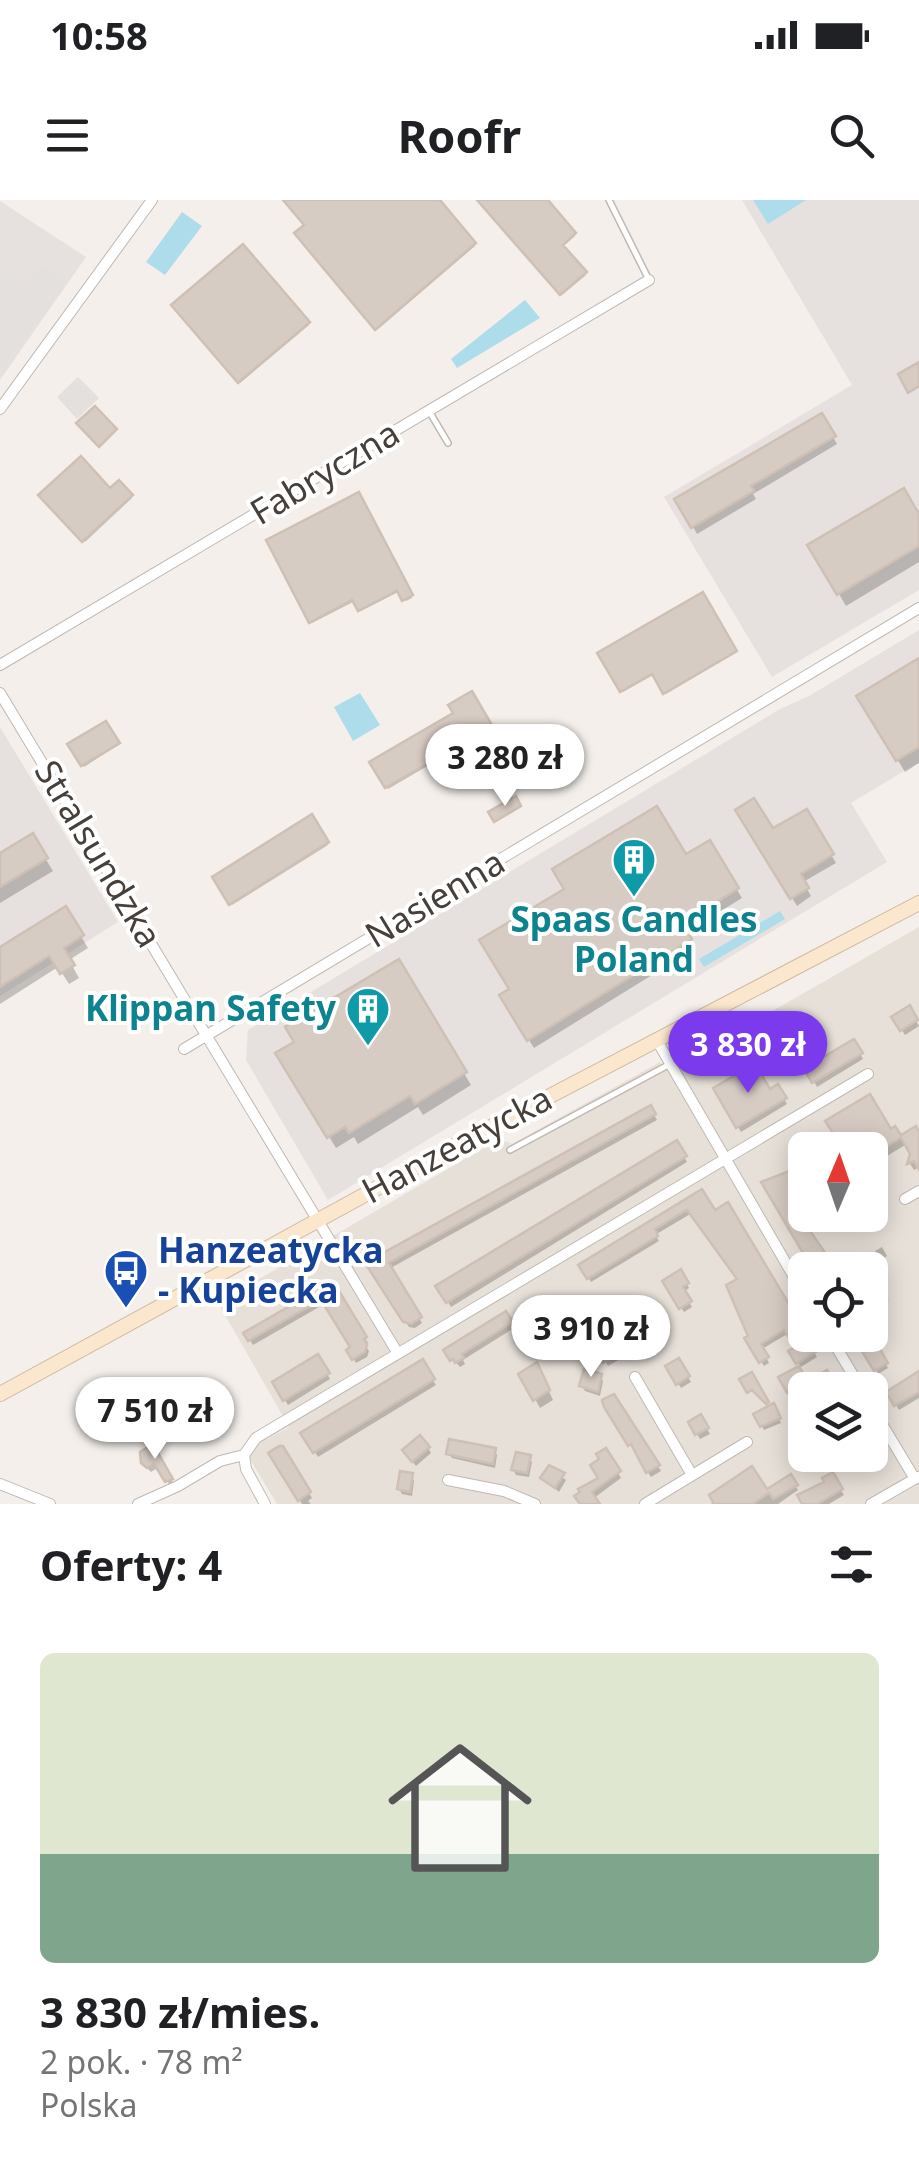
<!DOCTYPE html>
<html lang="pl">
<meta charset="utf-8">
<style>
:root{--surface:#fff;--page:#f2f2f2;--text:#202124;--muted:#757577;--accent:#7c3aed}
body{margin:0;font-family:"Noto Sans",sans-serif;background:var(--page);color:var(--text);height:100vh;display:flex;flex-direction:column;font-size:38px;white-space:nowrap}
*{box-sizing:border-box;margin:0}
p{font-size:32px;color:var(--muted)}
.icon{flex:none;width:55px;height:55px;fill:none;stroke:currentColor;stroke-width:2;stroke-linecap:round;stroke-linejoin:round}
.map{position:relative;height:1304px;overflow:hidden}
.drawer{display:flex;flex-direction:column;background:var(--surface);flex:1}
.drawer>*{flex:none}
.needle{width:65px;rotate:2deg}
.tools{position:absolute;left:788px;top:932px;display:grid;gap:20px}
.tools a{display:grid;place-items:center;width:100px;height:100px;border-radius:15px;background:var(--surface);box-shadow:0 5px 25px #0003;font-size:50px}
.price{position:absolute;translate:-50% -85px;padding:0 22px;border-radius:35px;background:#fff;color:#222;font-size:32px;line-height:65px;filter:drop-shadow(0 2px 5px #0008)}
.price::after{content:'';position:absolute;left:50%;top:60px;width:30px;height:22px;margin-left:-15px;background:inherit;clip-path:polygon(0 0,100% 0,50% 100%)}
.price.active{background:var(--accent);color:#fff}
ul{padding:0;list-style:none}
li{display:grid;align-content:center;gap:20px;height:530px;padding:0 40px}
li span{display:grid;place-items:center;height:310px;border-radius:15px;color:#555}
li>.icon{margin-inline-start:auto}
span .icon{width:180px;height:180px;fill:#fffc;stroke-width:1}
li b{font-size:42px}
h2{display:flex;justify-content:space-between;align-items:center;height:120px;padding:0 40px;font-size:42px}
.status{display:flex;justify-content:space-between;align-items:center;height:70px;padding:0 50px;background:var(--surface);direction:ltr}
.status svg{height:28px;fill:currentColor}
header{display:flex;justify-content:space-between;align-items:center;height:130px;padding:0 40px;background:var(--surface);font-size:45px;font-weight:700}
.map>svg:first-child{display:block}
.residential{fill:#e7e0d9;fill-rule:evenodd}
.industrial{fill:#e6e1df}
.parking{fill:#e3e0de}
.water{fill:#addcea}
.shadow{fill:#0003}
.building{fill:#d7ccc4;stroke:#cec0b5;stroke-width:2.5}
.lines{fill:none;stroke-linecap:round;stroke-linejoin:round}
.lane-casing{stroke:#c1b8b1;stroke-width:8}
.street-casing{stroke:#c1b8b1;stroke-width:12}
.secondary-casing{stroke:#cfb99e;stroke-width:16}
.lane{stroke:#fff;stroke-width:5}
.street{stroke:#fff;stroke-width:10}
.secondary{stroke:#fae7ce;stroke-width:14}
.labels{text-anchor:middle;stroke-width:8;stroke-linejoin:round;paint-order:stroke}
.street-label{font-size:35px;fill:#473f39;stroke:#fff}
.culture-label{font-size:35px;font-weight:bold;fill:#0d838f;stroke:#fff}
.transit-label{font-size:35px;font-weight:bold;fill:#164399;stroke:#fff;text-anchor:start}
</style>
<div class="status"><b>10:58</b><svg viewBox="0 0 49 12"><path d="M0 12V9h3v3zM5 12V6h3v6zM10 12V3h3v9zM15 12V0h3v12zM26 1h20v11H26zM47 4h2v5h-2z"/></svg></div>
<header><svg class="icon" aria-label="menu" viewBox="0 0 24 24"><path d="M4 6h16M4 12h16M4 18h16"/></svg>Roofr<svg class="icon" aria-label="search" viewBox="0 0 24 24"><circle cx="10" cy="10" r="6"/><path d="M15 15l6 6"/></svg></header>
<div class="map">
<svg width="919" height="1304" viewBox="0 0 919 1304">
<rect width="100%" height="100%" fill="#f4efea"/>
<!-- residential -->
<path class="residential" d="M919,727V1304H277L245,1251L289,1227L218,1103L499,939L512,944L660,862L665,870L670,864L699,853ZM805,950H870V1015H805ZM805,1070H870V1135H805ZM805,1190H870V1255H805Z"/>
<!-- industrial -->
<path class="industrial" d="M742,0H919V390L772,477L664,297L852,185Z
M0,1L86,57L0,180Z
M919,430V562L851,603L887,662L328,1000L246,860L248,830L780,509L809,496Z
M0,527L118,722L0,796Z"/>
<!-- parking -->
<path class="parking" d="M41,67L65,83L0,172V83L15,76L29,84Z
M78,177L99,198L77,219L57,197Z"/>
<!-- water -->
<path class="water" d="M753,0H806L768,24Z
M182,12L202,26L165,75L146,62Z
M525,100L540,118L457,168L451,159Z
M360,493L380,525L353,541L334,507Z
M780,711L785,719L704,767L699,759Z"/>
<!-- shadow -->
<path class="shadow" d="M286,0H436L475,46L377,130L298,36L307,26Z
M480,0H545L575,36L562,47L586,75L562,95Z
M243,47L309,125L240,183L174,106Z
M821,216L837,244L753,294L756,299L697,334L678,300Z
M119,284L132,298L85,342L42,295L110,291Z
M358,295L412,398L406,401L400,391L361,411L355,401L312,423L269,341Z
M919,319V362L846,406L811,346Z
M702,395L735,453L666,494L655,474L623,492L601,454Z
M919,460V563L905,572L860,497Z
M471,494L508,558L489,570L472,540L388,589L373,563L457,514Z
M105,524L118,545L84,567L71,545Z
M739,610L772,632L806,612L836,663L803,682L811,696L797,706Z
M311,618L328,645L232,705L215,678Z
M32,637L53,671L0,703V656Z
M709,643L742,698L685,733L694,749L534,848L502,796L512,790L567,690L685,657Z
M65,710L88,748L69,760L79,778L69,784L58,767L0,804V749Z
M398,763L471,885L423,915L418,907L358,944L354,937L336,948L278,854L297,843Z
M909,809L919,826L905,835L894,818Z
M853,842L863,859L817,887L801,858L795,862L786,848L824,859Z
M777,888L787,904L741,932L716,889L769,893Z
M650,908L657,920L389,1069L422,1123L415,1128L409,1127L368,1064Z
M915,930L919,937V967L914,970L910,964L913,954L907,944L872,965L870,950H846L890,932L900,938Z
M676,943L687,962L451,1107L439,1087Z
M765,984L800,989L805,987V1015H814L821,1026L808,1034L835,1070H816Z
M701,992L714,1013L727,1006L817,1157L801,1167L792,1152L798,1148L789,1133L762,1149L769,1163L764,1166L747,1139L751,1137L740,1080L692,1013L655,1035L659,1041L591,1082L581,1065Z
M882,1047L887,1056L880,1060L875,1051Z
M680,1073L689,1088L683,1092L692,1107L684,1112L665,1082Z
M332,1084L368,1143L365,1145L369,1151L367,1157L356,1163L349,1151L353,1148L326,1103L253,1145L246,1134Z
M506,1114L514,1128L463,1160L465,1164L460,1167L449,1155Z
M605,1129L620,1159L608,1166L591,1137Z
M855,1135H868L888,1168L878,1174Z
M318,1158L330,1179L288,1205L275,1183Z
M678,1161L691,1182L681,1188L668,1167Z
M422,1163L436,1185L318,1257L304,1234Z
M798,1169L808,1187L791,1196L782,1178Z
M918,1171L919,1198L899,1210L889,1193Z
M541,1174L553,1200L540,1208L522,1175Z
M600,1176L603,1181L600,1196L585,1191L582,1186Z
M613,1197L661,1271L651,1277L610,1213Z
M773,1206L781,1223L764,1230L756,1215Z
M700,1217L710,1234L700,1239L691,1223Z
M152,1247L174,1284L170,1286L159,1267L151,1272L147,1268L144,1262Z
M428,1248L431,1253L416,1266L408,1256Z
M282,1249L312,1298L308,1301L311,1304H302L272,1254Z
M494,1250L497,1255L495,1268L452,1258L449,1253Z
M605,1251L621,1278L594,1298L597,1304H582L601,1279Z
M835,1255H852L854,1260L841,1267Z
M529,1257L532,1262L529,1277L516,1275L513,1269Z
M550,1268L566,1280L559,1292L543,1278Z
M411,1276L414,1281L412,1296L402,1294L399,1289Z
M832,1276L844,1295L829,1304H804Z
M790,1278L798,1290L778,1304H710L765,1291Z"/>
<!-- building -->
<path class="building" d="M283,0H440L476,43L375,130L294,33L304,25Z
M477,0H548L576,33L563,45L587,72L560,95Z
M243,44L310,122L238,183L171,105Z
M919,162V186L908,193L898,174Z
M95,206L117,229L99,247L76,223Z
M822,213L836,236L751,286L754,291L691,328L674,299Z
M81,256L110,288L119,280L133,295L82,342L38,295Z
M904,288L919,314V346L837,395L807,345Z
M359,292L413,395L402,401L397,391L358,411L352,400L309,423L266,340Z
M703,392L737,451L663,494L652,474L620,492L597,453Z
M919,458V547L896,561L856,496Z
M472,491L510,556L486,569L469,540L385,588L369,562L453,513L448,505Z
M106,521L120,543L81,566L67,544Z
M516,596L521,606L494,622L488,612Z
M754,598L773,628L807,609L834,654L801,674L809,688L790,699L735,610Z
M657,606L686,654L710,640L739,688L682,724L692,739L527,841L499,795L509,789L479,740L564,689L552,669Z
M312,614L329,642L229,705L212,677Z
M33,633L48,658L0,687V653Z
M66,706L84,735L64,748L75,765L60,774L49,756L0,787V747Z
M399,759L467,872L415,904L410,896L349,933L345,927L327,938L275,853L294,842L285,827Z
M910,805L918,820L900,831L891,817Z
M811,831L825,856L854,839L863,853L812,883L796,855L790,858L783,847Z
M755,864L770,889L778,884L787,898L736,928L713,888Z
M870,894L891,929L895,926L901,935L916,926L919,932V970L914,961L907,964L910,954L901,938L870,956V950H844L825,921Z
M651,905L656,914L389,1063L422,1117L411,1124L403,1122L365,1063Z
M677,940L687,956L446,1103L435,1086Z
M792,970L801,986L805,984V1015H831L808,1028L837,1070H813L761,982Z
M702,989L715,1010L728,1002L817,1151L796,1164L788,1151L795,1147L784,1130L761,1144L769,1157L759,1163L744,1138L748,1136L726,1085L737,1079L687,1010L655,1029L658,1036L587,1079L578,1065Z
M870,1068L887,1099L878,1104L870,1090Z
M681,1069L689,1083L683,1087L692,1101L679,1109L662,1081Z
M333,1081L367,1137L364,1139L367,1144L365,1152L352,1160L346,1150L350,1147L321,1100L248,1141L243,1133Z
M506,1111L513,1122L462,1154L464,1158L455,1163L453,1159L450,1161L443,1150Z
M606,1125L619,1153L603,1163L588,1136Z
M852,1135H872L888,1163L874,1171Z
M318,1154L330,1173L283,1201L272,1182Z
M679,1158L690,1176L676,1185L665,1166Z
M423,1159L435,1179L313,1253L300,1233Z
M537,1162L550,1190L533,1201L518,1174Z
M799,1166L808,1182L787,1193L778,1177Z
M584,1169L602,1174L598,1192L579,1186Z
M827,1170L839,1190H819L812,1179Z
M919,1171V1192L894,1206L886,1192Z
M752,1172L769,1202L766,1204L752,1190L747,1193L739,1179Z
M614,1194L660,1265L646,1273L631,1244L628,1246L604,1207L602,1200Z
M774,1203L781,1218L760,1227L753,1214Z
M701,1214L709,1228L695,1235L688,1222Z
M420,1235L430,1247L412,1262L402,1250Z
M449,1239L496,1248L493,1264L446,1254Z
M153,1244L173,1279L165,1282L154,1264L147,1268L141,1263L140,1252Z
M279,1246H283L311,1292L298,1301L268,1253Z
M606,1248L621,1271L592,1292L600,1304H580L574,1296L580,1292L578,1289L598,1278L590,1265L599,1259L596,1254Z
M516,1252L531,1255L527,1273L511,1270Z
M549,1265L565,1273L555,1288L540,1278Z
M752,1266L767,1289L791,1274L798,1285L773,1299L769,1293L753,1304H714L709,1295Z
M400,1271L413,1273L410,1292L397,1289Z
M833,1272L843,1289L817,1304H802L797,1295L824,1282L822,1278Z"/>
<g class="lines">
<defs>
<path id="lane" d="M609,0L648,78
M429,211L448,243
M510,950L670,864"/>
<path id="street" d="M0,209L152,0
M0,465L649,80
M0,493L397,1152
M656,839L805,1096
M184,849L919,408
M905,999L919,991
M829,1135L862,1190
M635,1177L692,1275
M870,1204L915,1279
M244,1255L246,1269L265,1304
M448,1280L504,1291L535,1304
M0,1284L50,1304
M138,1304L178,1286L220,1261L244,1255L256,1238L868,874
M645,1304L747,1242
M871,1304L918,1277"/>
<path id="secondary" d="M0,1194L443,952L919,703"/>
</defs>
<!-- lane casing -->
<use href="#lane" class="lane-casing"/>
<!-- street casing -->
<use href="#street" class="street-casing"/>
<!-- secondary casing -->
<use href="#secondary" class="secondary-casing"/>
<!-- lane -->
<use href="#lane" class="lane"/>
<!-- street -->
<use href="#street" class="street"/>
<!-- secondary -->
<use href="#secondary" class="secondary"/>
</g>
<!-- icons -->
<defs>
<symbol id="building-pin" viewBox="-11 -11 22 30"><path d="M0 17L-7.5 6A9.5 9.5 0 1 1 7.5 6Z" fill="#0f9aa8" stroke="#fff"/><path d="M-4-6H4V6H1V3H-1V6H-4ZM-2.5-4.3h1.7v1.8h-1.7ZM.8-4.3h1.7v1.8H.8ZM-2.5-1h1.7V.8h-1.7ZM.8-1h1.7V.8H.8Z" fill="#fff"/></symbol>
<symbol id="bus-pin" viewBox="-11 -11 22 30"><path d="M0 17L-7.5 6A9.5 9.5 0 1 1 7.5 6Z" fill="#1a4fb4" stroke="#fff"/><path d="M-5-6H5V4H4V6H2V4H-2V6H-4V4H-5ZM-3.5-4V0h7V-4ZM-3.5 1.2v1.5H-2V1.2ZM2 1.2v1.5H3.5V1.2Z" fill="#fff"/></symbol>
</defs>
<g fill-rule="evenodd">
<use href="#building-pin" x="609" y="635" width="50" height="68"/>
<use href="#building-pin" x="343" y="784" width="50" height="68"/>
<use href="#bus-pin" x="101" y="1046" width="50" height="68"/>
</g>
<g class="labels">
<!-- street labels -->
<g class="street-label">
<text transform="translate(325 273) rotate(-31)" y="12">Fabryczna</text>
<text transform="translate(98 654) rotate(59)" y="12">Stralsundzka</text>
<text transform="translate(435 699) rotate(-31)" y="12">Nasienna</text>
<text transform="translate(457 945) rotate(-28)" y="12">Hanzeatycka</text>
</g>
<!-- culture labels -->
<g class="culture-label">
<text x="634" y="732">Spaas Candles<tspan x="634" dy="40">Poland</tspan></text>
<text x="336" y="821" text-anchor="end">Klippan Safety</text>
</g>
<!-- transit labels -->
<g class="transit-label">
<text x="158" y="1063">Hanzeatycka<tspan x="158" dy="40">- Kupiecka</tspan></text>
</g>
</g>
</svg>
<div class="tools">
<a><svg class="needle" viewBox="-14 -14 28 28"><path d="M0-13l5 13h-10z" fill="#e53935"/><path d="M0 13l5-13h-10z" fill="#757577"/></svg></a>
<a><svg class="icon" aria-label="locate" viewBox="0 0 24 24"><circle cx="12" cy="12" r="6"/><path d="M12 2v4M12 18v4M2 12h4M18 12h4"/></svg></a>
<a><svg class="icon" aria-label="layers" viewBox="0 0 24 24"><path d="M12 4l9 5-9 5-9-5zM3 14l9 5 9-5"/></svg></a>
</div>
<b class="price" style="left:505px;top:609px">3 280 zł</b>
<b class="price active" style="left:748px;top:896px">3 830 zł</b>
<b class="price" style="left:591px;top:1180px">3 910 zł</b>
<b class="price" style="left:155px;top:1262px">7 510 zł</b>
</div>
<section class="drawer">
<h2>Oferty: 4<svg class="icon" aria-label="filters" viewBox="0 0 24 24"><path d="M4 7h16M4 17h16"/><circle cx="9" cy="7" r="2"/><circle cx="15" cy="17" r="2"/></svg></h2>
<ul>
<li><span style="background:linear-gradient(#dfe7d0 65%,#7fa58c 0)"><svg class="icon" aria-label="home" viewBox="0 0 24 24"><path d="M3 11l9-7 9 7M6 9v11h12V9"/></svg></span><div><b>3 830 zł/mies.</b><p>2 pok. · 78 m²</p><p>Polska</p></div></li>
</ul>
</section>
